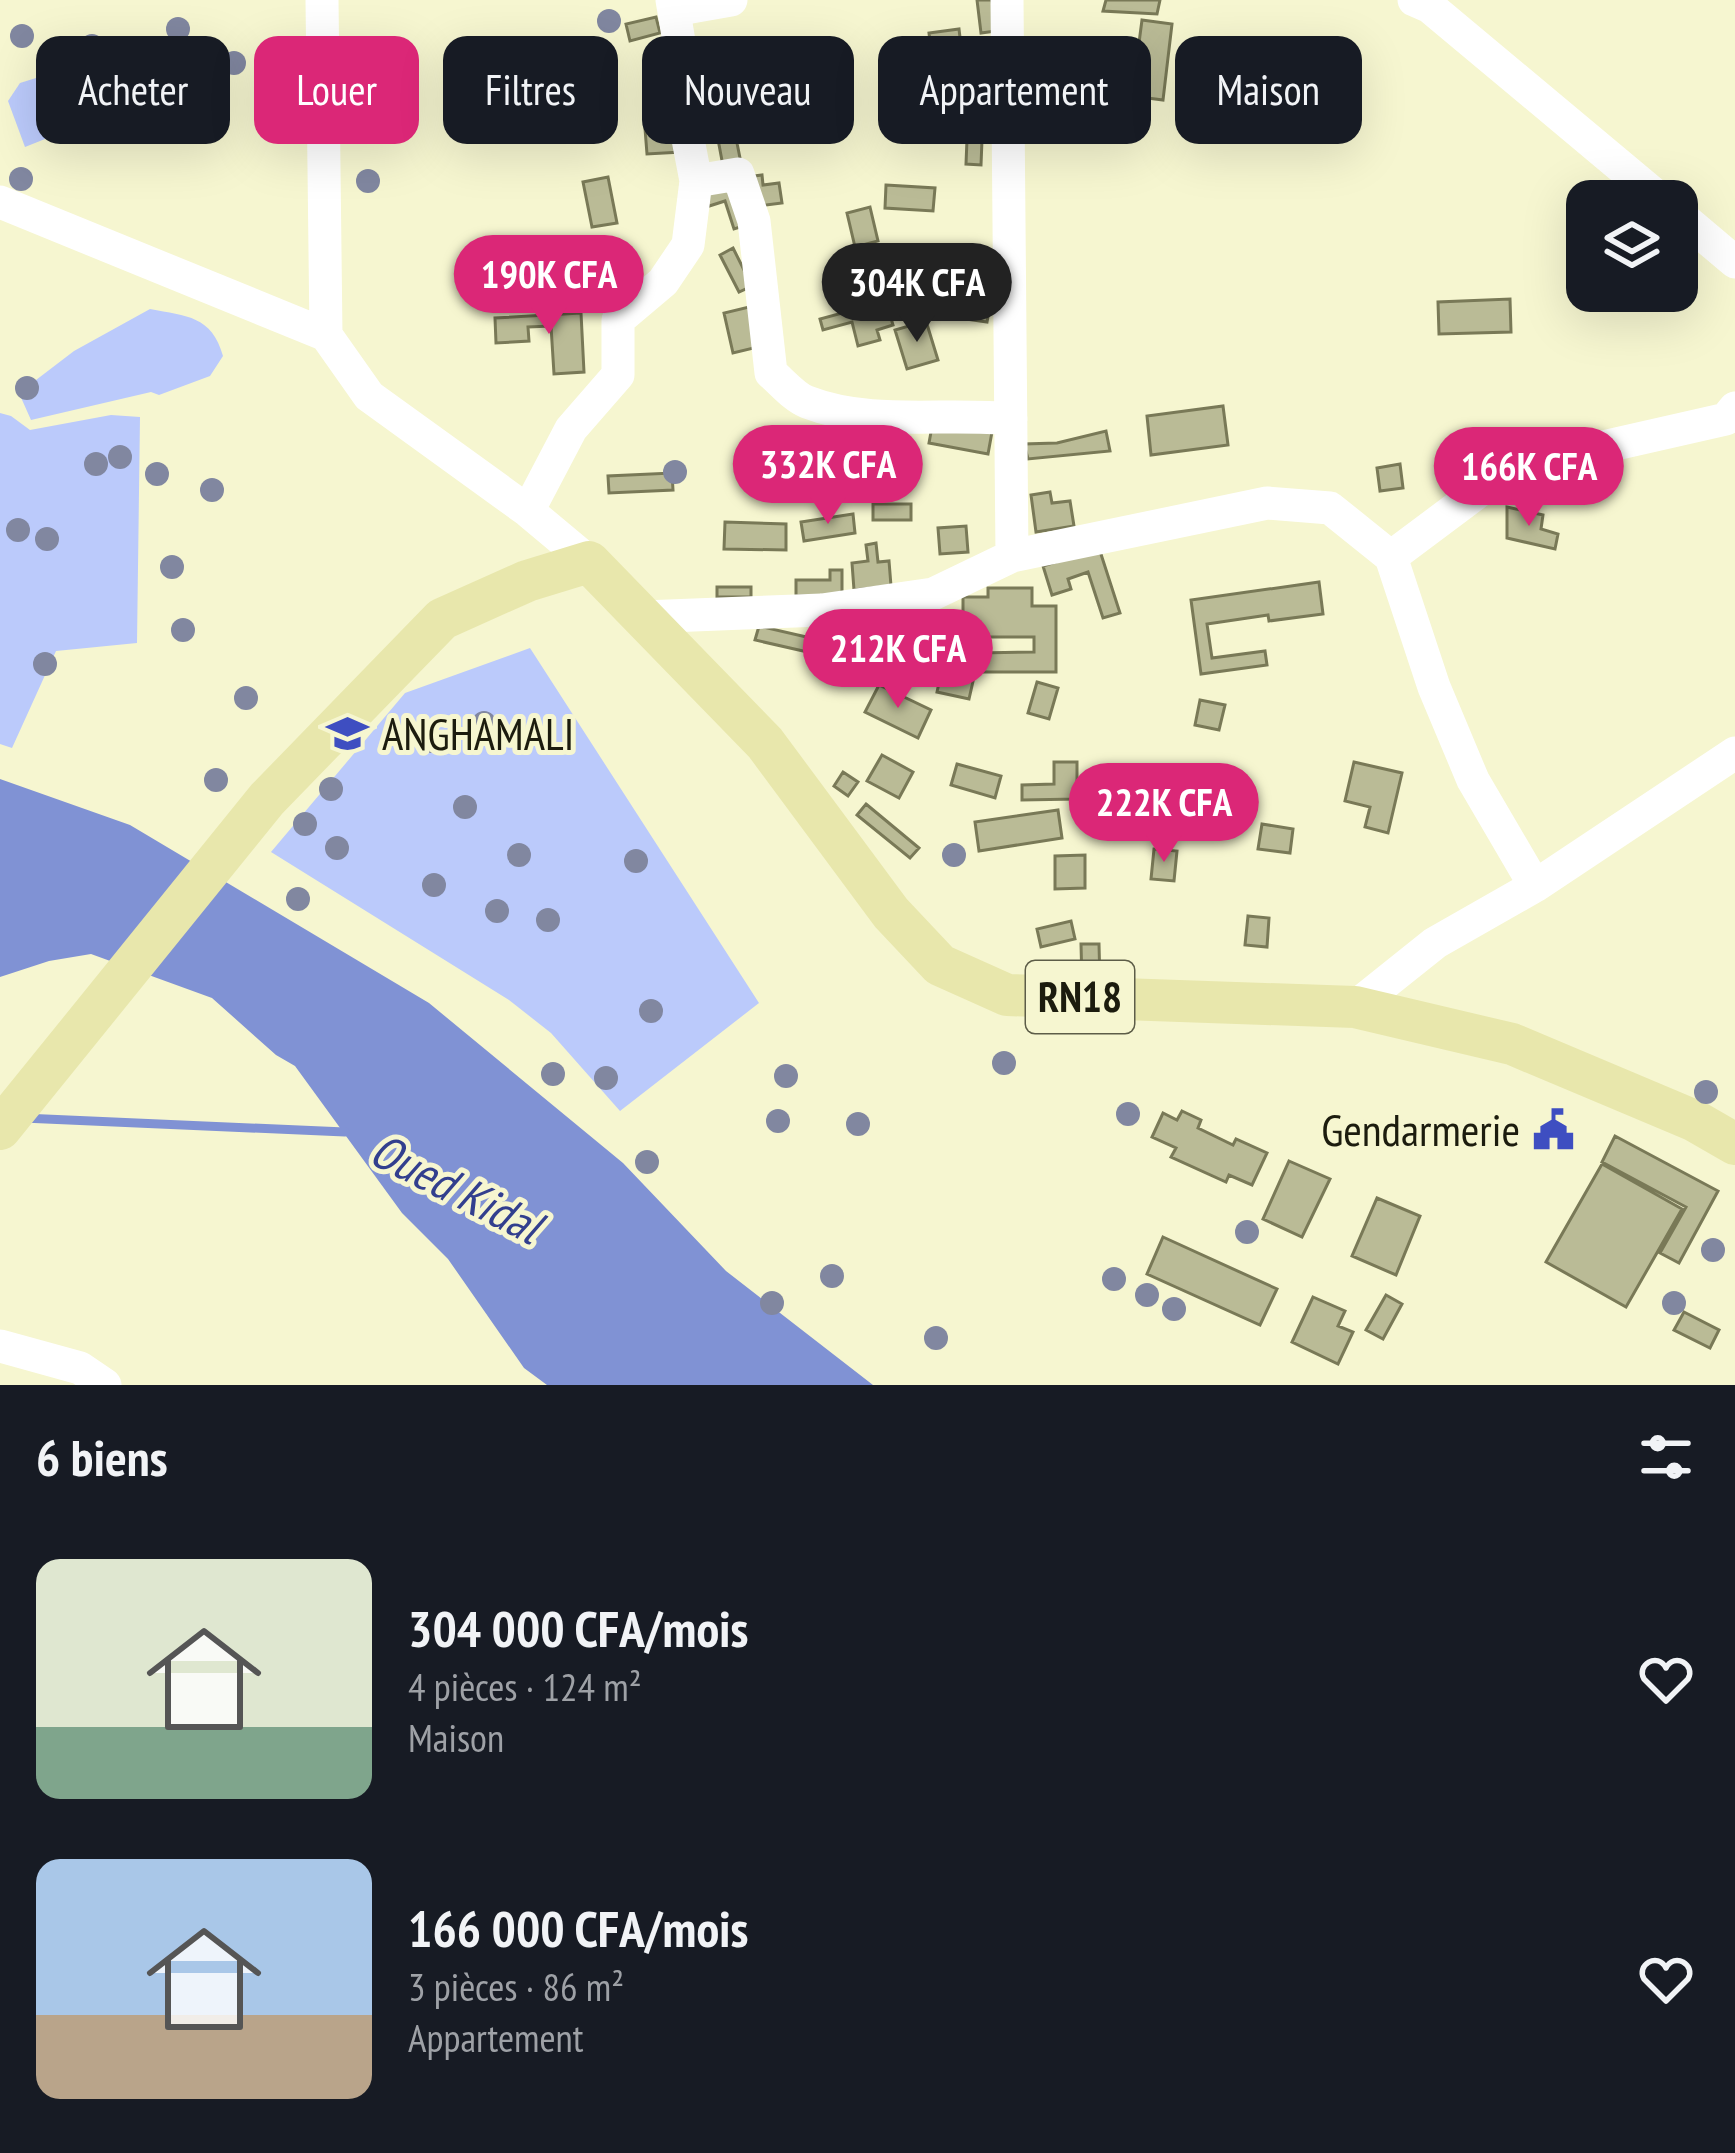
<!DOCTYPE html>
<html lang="fr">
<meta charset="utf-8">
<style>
:root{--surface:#171b24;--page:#242831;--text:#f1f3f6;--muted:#9ea1a6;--accent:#db2777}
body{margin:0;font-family:"PT Sans Narrow",sans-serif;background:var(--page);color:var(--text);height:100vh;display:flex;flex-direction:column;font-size:45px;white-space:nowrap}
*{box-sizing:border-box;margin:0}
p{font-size:39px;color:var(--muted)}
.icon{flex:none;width:66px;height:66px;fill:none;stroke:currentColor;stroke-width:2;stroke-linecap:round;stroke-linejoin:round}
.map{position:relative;height:1385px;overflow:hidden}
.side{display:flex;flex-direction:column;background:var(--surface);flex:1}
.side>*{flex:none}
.guide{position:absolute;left:36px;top:36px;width:1665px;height:108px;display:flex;gap:24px}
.controls{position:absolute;left:1566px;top:180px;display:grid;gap:24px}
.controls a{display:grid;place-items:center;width:132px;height:132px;border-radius:24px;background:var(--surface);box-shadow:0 12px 48px #0002;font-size:60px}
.price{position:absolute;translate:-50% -102px;padding:0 27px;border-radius:42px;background:var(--accent);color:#fff;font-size:39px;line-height:78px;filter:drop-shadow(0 3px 6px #0008)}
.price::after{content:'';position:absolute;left:50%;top:72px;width:36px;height:27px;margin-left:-18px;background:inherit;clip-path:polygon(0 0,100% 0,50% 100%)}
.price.current{background:#222;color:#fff}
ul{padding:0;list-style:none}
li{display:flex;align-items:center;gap:36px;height:300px;padding:0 36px}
li span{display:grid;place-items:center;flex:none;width:336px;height:240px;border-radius:24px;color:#555}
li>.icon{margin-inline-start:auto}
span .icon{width:144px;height:144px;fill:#fffc;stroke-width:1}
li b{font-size:51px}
h2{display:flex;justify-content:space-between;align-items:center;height:144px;padding:0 36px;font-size:51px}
.chip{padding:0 42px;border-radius:24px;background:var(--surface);box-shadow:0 12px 48px #0002;font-size:42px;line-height:108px}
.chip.current{background:var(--accent);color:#fff}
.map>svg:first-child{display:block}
.green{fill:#bbcafb}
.water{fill:#8092d4}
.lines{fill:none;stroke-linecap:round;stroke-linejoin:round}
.stream{stroke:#8092d4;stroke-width:9}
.building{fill:#babb96;stroke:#797957;stroke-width:3}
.minor{stroke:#fff;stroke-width:33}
.major{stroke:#e8e7ac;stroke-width:42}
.tree{fill:#8187a0}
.labels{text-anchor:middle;stroke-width:10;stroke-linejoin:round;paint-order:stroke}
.shield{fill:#f6f6d0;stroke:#5d5d48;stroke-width:3}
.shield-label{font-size:42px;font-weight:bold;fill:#1c1c0e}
.poi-label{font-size:45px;fill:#1c1c0e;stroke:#f6f6d0;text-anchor:start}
.water-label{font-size:48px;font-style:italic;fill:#323f8e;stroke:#f6f6d0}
</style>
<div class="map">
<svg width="1735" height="1385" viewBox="0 0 1735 1385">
<rect width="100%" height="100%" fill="#f6f6d0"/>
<!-- green -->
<path class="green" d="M52,73L77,79L112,77L70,129L25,147L8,101L20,83Z
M150,309C187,316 212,316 223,356L210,376L159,395L151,392L31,420L19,393L74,351Z
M0,413L11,416L30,430L111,415L140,417L137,643L56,651L12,748L0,744Z
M530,648L759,1003L620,1111L551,1033L509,1000L271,852L405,693Z"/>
<!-- water -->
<path class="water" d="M0,779L130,825L429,1003L623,1163L726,1271L873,1385H547L524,1368L448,1259L402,1213L295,1066L276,1055L212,998L91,954L49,961L0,977Z"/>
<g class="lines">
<!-- stream -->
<path class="stream" d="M23,1118L345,1132"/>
</g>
<!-- building -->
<path class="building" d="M977,0H992L996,31L981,33Z
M1106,0H1160L1157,14L1103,11Z
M656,17L660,33L630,41L626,24Z
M1142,20L1172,24L1163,100L1132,96Z
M959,29L961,46L931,50L929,33Z
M1049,84L1115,86L1114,107H1135V124L1048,122Z
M969,90H984L981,165L966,164Z
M713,97L717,126L687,129L684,100Z
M678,114L681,152L647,154L644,116Z
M744,129L747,141L737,143L741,163L723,166L717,134Z
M762,175L763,185L779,183L782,203L750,207L746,177Z
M608,177L617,223L592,227L583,182Z
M733,181L747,225L734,229L725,201L703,208L698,192Z
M886,185L935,188L933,211L885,208Z
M870,207L878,241L855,247L847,213Z
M733,248L752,286L739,292L720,255Z
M570,268H591L592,296L571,297Z
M955,294L991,300L987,322L952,317Z
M1510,299L1511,332L1439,334L1438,302Z
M886,301L893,325L877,330L880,340L858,346L852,322L823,330L820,319Z
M749,307L758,347L733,353L724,313Z
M581,313L584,372L554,374L551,326L528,327L529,341L496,343L495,318Z
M926,321L938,360L907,369L895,330Z
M1223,406L1228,445L1151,455L1147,416Z
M933,421L992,432L988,454L929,443Z
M845,424L897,432L895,444L843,436Z
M1106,431L1110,451L1028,459L1024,444L1057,443Z
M1400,464L1403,488L1380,491L1377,468Z
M817,466H833L834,492H818Z
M672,473L673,490L609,493L608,476Z
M1050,492L1052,503L1070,501L1074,526L1036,532L1031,495Z
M873,504H911V520H873Z
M1507,507L1543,515L1541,529L1558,534L1555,549L1507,538Z
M853,514L855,533L804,541L801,522Z
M725,522L786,524V550L724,549Z
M966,526L968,552L940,554L938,528Z
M876,543L878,562L889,561L891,586L854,590L852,563L868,561L866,545Z
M1099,548L1120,613L1103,618L1088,572L1068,579L1071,589L1052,595L1043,566Z
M830,570H842V596H796V580H830Z
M1319,582L1323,614L1269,621L1268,615L1207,624L1212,658L1265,651L1267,665L1201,674L1191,600Z
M717,587H751V597H717Z
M988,588H1032V606H1056V672H978V653L1034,652V637H963V597H988Z
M759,626L841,645L838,659L755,640Z
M944,660L976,668L969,699L937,692Z
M1037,682L1058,688L1049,719L1028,713Z
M879,685L931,710L918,738L865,712Z
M1200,700L1225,705L1219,730L1195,725Z
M882,755L913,772L899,798L867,781Z
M1054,762H1077V799L1022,800V785L1054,784Z
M1354,762L1402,773L1388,833L1365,827L1370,807L1345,801Z
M957,764L1001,776L995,798L951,785Z
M1207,768L1226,771L1221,805L1202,802Z
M843,772L858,782L848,796L834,786Z
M866,804L919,848L910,858L857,815Z
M1058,810L1062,838L979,851L975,822Z
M1262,824L1293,829L1290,853L1258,849Z
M1154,849L1177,851L1174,881L1151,879Z
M1085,855V888L1055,889V856Z
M1248,916L1269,918L1267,947L1245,945Z
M1071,921L1075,939L1041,947L1037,929Z
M1081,944H1099L1100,983H1082Z
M1182,1111L1201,1120L1198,1128L1233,1145L1236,1139L1267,1153L1252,1185L1229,1175L1226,1182L1171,1157L1176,1148L1152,1137L1163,1113L1177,1120Z
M1615,1136L1718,1191L1679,1263L1660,1253L1686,1207L1602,1162Z
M1289,1161L1330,1179L1302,1237L1263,1219Z
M1602,1164L1682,1209L1626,1307L1546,1262Z
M1377,1198L1420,1216L1396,1275L1352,1256Z
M1163,1237L1277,1289L1260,1325L1147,1274Z
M1386,1295L1402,1304L1383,1339L1366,1330Z
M1313,1297L1345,1311L1338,1326L1353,1332L1338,1364L1292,1342Z
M1684,1312L1719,1330L1710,1348L1674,1330Z"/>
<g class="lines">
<!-- minor -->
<path class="minor" d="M322,0L326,335
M672,0L684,71L678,87L696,181L738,174L754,221L771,373C782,382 794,397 807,402C871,427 945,412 1011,419
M1414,0L1430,7L1662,201
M674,10L731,0
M0,202L326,335L369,396L528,511L589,562
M1677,213L1735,262
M528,511L571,429L618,375V320L663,282L688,245L696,181
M1012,556L1267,503L1330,508L1391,557L1434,687L1473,780L1535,886
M1391,557L1510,468L1726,419L1735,408
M643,617L822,610L933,594L1012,556L1007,0
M1355,1007L1435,943L1535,886L1735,753
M0,1346L80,1368L105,1385"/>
<!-- major -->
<path class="major" d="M0,1129L267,799L442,619L527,581L589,562L765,743L891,913L940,965L1007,995L1355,1007L1512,1044L1695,1121L1735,1144"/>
</g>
<!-- trees -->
<g class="tree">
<circle cx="609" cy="21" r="12"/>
<circle cx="178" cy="29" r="12"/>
<circle cx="22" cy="36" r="12"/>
<circle cx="92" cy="46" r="12"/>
<circle cx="234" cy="63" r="12"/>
<circle cx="120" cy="82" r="12"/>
<circle cx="21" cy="179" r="12"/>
<circle cx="368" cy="181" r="12"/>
<circle cx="27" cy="388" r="12"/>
<circle cx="120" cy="457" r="12"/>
<circle cx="96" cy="464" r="12"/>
<circle cx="675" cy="472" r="12"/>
<circle cx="157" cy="474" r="12"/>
<circle cx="212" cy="490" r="12"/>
<circle cx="18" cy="530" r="12"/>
<circle cx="47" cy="539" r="12"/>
<circle cx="172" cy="567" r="12"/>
<circle cx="183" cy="630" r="12"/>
<circle cx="45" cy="664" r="12"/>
<circle cx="246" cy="698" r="12"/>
<circle cx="484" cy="723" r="12"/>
<circle cx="430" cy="741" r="12"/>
<circle cx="216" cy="780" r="12"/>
<circle cx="331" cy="789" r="12"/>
<circle cx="465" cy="807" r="12"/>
<circle cx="305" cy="824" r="12"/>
<circle cx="337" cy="848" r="12"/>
<circle cx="519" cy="855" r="12"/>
<circle cx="954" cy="855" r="12"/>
<circle cx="636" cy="861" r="12"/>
<circle cx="434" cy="885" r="12"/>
<circle cx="298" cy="899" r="12"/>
<circle cx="497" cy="911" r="12"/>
<circle cx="548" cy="920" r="12"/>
<circle cx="651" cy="1011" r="12"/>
<circle cx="1004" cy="1063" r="12"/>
<circle cx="553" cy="1074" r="12"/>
<circle cx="786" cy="1076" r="12"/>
<circle cx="606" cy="1078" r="12"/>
<circle cx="1706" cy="1092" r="12"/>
<circle cx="1128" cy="1114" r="12"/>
<circle cx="778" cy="1121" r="12"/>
<circle cx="858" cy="1124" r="12"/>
<circle cx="647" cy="1162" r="12"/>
<circle cx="1247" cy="1232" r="12"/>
<circle cx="1713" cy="1250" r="12"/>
<circle cx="832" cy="1276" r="12"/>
<circle cx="1114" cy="1279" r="12"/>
<circle cx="1147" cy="1295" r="12"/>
<circle cx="772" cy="1303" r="12"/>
<circle cx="1674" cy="1303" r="12"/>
<circle cx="1174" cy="1309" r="12"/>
<circle cx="936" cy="1338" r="12"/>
</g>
<!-- icons -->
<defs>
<symbol id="school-bare" viewBox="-9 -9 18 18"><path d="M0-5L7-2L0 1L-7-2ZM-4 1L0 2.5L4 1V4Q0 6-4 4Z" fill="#3e4ec1" stroke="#f6f6d0" stroke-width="2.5" paint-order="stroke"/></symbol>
<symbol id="civic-bare" viewBox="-9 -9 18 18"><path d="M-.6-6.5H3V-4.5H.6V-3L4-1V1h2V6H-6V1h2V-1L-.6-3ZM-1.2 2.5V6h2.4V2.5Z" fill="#3e4ec1" stroke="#f6f6d0" stroke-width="2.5" paint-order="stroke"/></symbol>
</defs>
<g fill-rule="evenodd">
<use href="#school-bare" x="318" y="704" width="59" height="59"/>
<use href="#civic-bare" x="1524" y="1100" width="59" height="59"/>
</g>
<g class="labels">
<!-- shield labels -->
<rect class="shield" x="1026" y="961" width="108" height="72" rx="9"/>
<g class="shield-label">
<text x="1080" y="1012">RN18</text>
</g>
<!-- poi labels -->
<g class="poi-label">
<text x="382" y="750">ANGHAMALI</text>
<text x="1520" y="1146" text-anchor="end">Gendarmerie</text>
</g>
<!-- water labels -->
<g class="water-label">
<text transform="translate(456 1188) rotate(27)" y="17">Oued Kidal</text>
</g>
</g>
</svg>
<div class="controls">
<a><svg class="icon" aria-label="layers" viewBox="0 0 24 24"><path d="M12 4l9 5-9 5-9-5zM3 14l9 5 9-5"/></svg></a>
</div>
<b class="price" style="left:549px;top:337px">190K CFA</b>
<b class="price current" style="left:917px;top:345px">304K CFA</b>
<b class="price" style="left:828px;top:527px">332K CFA</b>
<b class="price" style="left:1529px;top:529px">166K CFA</b>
<b class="price" style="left:898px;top:711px">212K CFA</b>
<b class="price" style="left:1164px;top:865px">222K CFA</b>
<div class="guide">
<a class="chip">Acheter</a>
<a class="chip current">Louer</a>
<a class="chip">Filtres</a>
<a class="chip">Nouveau</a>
<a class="chip">Appartement</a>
<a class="chip">Maison</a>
</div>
</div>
<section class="side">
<h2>6 biens<svg class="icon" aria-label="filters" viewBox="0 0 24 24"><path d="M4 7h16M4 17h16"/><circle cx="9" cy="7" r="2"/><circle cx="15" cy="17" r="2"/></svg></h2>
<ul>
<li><span style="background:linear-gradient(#dfe7d0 70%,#7fa58c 0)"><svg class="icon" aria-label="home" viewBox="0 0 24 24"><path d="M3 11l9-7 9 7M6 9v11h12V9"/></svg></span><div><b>304 000 CFA/mois</b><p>4 pièces · 124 m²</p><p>Maison</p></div><svg class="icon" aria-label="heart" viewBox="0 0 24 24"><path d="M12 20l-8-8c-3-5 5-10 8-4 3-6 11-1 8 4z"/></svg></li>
<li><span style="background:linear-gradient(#a9c7e8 65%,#b9a48a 0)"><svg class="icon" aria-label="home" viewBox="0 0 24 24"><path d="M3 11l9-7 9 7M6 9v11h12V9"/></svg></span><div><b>166 000 CFA/mois</b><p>3 pièces · 86 m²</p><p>Appartement</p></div><svg class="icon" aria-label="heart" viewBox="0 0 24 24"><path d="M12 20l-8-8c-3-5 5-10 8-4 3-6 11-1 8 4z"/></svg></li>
</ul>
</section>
